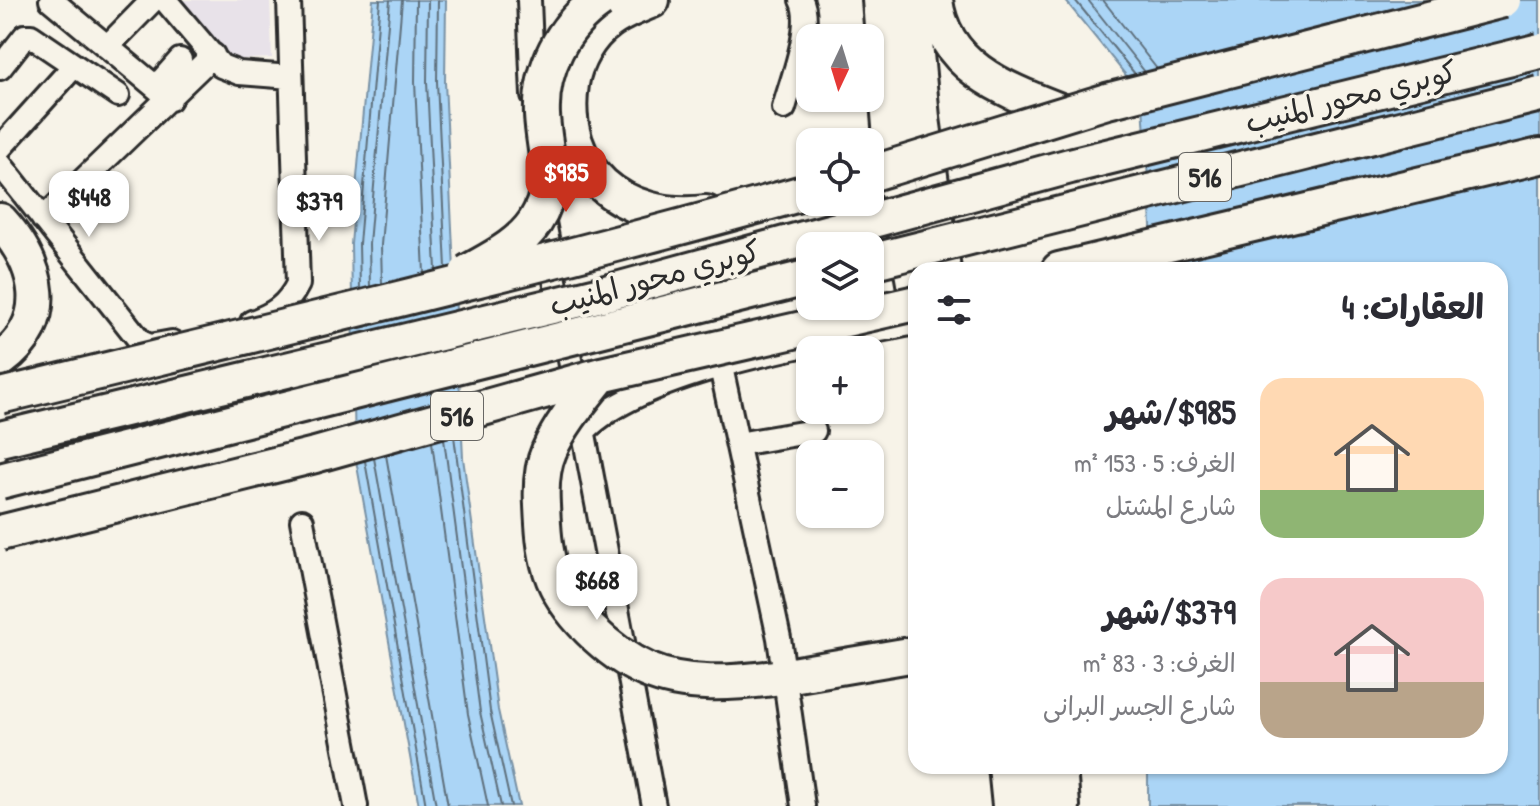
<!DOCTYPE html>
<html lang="ar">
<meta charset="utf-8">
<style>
:root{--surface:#fff;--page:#f2f2f3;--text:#2b2b33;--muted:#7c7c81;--accent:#c8321e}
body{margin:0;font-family:"Patrick Hand","Playpen Sans Arabic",sans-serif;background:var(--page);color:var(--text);direction:rtl;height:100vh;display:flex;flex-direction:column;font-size:30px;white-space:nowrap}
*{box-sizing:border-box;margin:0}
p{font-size:26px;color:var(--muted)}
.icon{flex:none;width:44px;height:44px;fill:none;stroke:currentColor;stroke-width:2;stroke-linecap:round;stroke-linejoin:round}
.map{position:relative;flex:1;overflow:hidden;direction:ltr}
.panel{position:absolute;left:908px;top:262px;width:600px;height:512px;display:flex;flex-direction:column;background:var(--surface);border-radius:24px;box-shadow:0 2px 6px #0004;direction:rtl}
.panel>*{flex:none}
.needle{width:52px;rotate:184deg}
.controls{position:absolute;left:796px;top:24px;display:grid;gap:16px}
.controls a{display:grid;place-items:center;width:88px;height:88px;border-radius:16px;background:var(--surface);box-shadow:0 2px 6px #0004;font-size:40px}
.price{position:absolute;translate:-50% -68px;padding:0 18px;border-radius:16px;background:#fff;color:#222;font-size:26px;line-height:52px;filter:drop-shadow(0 2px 4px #0008)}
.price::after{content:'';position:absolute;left:50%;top:48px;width:24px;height:18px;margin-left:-12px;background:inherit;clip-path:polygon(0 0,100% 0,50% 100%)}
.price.active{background:var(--accent);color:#fff}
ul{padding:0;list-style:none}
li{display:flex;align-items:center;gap:24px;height:200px;padding:0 24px}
li span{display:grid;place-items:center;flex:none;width:224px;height:160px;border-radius:24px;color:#555}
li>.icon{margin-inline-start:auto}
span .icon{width:96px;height:96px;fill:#fffc;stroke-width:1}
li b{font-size:34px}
h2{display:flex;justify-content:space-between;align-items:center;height:96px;padding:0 24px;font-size:34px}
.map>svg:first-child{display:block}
.built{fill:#e8e2e9}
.water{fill:#abd5f6;stroke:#7891a5;stroke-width:2}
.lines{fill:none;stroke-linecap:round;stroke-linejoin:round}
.shore{stroke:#5e6f7c;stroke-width:2}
.minor-casing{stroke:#2b2b2b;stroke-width:28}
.highway-casing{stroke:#2b2b2b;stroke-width:40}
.minor{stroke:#f7f3e8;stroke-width:22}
.highway{stroke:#f7f3e8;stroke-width:34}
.highway-bridge-casing{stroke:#2b2b2b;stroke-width:40;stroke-linecap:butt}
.highway-bridge{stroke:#f7f3e8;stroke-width:34}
.labels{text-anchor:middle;stroke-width:7;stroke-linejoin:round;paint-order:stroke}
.shield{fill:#f7f3e8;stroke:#686764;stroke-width:2}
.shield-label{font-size:28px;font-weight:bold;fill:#2b2b2b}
.street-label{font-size:30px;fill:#2b2b2b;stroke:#f7f3e8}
</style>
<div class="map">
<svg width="1540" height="806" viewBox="0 0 1540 806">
<rect width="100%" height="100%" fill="#f7f3e8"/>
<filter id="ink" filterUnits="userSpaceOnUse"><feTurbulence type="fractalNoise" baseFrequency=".0125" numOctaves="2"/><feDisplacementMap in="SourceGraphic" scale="16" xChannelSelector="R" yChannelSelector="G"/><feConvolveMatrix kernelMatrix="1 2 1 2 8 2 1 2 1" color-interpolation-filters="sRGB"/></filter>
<g filter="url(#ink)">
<!-- built -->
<path class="built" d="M175,0H270L272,58L228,60Z"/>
<!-- water -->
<path class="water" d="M373,0H446L445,82L463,458L498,710L519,806H419L355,455L351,244Z
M1065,0H1540V806H1148V766H1500V270H1154L1143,105L1125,74Z"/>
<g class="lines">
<!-- shore -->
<path class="shore" d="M416,0L415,82L424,273
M428,0L427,82L436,270
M438,0L437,82L446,268
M1075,0L1135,74
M1088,0L1145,72
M1103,0L1157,69
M382,284L381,245L402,0
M370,287L369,244L390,0
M360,289L359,244L380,0
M454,436L490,711L511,806
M444,439L480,712L501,806
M432,442L468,714L488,806
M386,455L448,806
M374,458L436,806
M365,461L426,806"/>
<defs>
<path id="minor" d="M51,0L170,99
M165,0L221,66L239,73L291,77
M529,0L533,96
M107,47L153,0
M0,68L25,36H31L118,95
M156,87L180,60
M784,108C791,82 814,25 801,0
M0,148L74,66
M0,164L141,342L150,346L172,342
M541,206L654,806
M43,219L213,55
M252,322C274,314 287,306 298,284L289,0
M721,367L779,638L803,806
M586,429C647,369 830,340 916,323
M738,444L814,431
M302,521L356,806"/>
<path id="highway" d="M652,0C638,6 620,12 608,22C589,35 574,62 571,84C558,170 623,223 706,213
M880,0L893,164L916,294
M911,0L922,118L943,270
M935,0C943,69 1009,91 1065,113
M0,221C40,265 54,321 0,360
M1059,270L1540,156
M774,678L916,654
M1006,766L1010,806
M1031,766L1035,806
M1059,766L1062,806"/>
</defs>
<!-- minor casing -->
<use href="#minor" class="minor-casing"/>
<!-- highway casing -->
<use href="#highway" class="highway-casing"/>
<!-- minor -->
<use href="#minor" class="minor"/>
<!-- highway -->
<use href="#highway" class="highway"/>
<defs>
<path id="highway-bridge" d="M870,174L1107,101L1503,0
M870,262L1540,94
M467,273C491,259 519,246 535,222C559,185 544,155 542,115C540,69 562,26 600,0
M601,375C582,399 561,423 549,451C542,467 541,488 542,505C543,527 544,550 551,571C564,612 610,654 647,670C686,687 734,683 774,678
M0,396C271,330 542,267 810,191
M0,439L606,293L1070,166L1540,51
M0,481L810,277
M0,533L315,455L601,375L916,303"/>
</defs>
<!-- highway-bridge casing -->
<use href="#highway-bridge" class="highway-bridge-casing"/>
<!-- highway-bridge -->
<use href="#highway-bridge" class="highway-bridge"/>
</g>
</g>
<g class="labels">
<!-- shield labels -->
<g class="shield">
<rect x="1179" y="153" width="52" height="48" rx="6"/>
<rect x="431" y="392" width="52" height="48" rx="6"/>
</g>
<g class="shield-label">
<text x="1205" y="187">516</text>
<text x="457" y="426">516</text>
</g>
<!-- street labels -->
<g class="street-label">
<text transform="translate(1351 97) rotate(-14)" y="10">كوبري محور المنيب</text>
<text transform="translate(655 278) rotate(-15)" y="10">كوبري محور المنيب</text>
</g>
</g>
</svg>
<div class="controls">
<a><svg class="needle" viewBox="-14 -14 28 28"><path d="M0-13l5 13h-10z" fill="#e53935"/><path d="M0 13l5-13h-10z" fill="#7c7c81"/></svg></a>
<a><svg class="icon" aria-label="locate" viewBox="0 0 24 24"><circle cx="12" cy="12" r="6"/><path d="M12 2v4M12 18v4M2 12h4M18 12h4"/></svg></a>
<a><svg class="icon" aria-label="layers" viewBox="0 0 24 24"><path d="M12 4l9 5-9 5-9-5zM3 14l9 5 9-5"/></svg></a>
<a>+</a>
<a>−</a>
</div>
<b class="price active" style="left:566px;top:214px">$985</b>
<b class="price" style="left:89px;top:239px">$448</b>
<b class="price" style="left:319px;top:243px">$379</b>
<b class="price" style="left:597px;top:622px">$668</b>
<section class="panel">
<h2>العقارات: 4<svg class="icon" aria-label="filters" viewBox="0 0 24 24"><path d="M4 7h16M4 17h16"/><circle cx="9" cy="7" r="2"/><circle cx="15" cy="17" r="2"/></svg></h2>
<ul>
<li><span style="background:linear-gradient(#ffd9b3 70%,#8fb573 0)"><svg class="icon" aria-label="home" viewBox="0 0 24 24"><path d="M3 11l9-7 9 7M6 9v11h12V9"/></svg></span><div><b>$985/شهر</b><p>الغرف: 5 · 153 m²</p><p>شارع المشتل</p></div></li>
<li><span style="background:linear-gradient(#f6c9c9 65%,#b9a48a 0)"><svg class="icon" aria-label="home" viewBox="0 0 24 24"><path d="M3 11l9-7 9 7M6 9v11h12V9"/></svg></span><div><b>$379/شهر</b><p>الغرف: 3 · 83 m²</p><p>شارع الجسر البرانى</p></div></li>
</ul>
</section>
</div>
